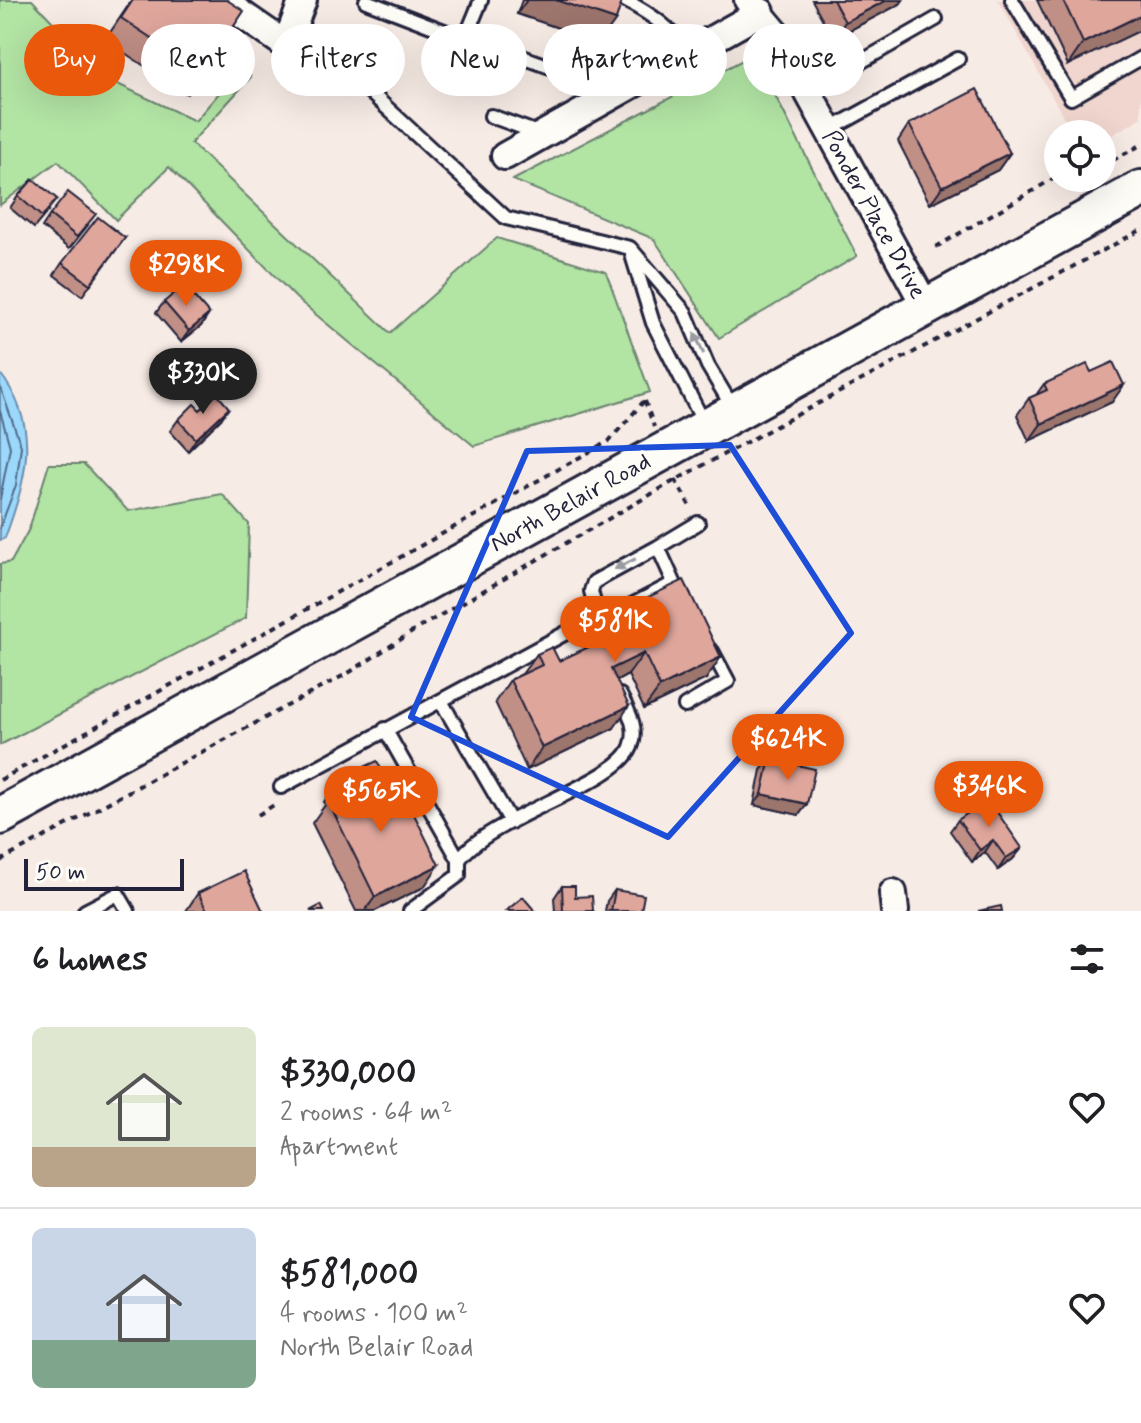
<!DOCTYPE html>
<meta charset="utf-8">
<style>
:root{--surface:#fff;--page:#f6f6f6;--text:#202124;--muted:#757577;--line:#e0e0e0;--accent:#ea580c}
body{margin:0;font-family:Mynerve,sans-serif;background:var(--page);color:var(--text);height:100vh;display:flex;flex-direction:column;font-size:30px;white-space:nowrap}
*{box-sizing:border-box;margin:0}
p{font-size:26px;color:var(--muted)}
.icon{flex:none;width:44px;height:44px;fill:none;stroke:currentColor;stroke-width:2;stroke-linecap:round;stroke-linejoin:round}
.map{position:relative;height:911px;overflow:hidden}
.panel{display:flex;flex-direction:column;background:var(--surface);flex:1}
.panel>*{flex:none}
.guide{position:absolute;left:24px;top:24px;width:1094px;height:72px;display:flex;gap:16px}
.controls{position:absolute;left:1044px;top:120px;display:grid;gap:16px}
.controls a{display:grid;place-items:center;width:72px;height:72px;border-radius:50%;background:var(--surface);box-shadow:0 8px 32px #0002;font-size:40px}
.scale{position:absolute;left:24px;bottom:20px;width:160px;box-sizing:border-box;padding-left:8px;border:4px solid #22223b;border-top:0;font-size:22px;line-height:28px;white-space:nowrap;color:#22223b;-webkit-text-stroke:6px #fdfcf7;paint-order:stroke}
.price{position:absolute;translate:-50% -68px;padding:0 18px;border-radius:28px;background:var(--accent);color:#fff;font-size:26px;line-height:52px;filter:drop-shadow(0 2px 4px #0008)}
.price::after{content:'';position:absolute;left:50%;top:48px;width:24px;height:18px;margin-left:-12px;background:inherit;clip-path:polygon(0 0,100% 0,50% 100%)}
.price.active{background:#222;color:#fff}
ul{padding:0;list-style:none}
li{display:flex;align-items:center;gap:24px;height:200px;padding:0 32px}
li+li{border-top:2px solid var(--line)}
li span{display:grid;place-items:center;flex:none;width:224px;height:160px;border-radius:12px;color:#555}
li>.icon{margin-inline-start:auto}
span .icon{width:96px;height:96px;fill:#fffc;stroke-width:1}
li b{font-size:34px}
h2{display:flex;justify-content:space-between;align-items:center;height:96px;padding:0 32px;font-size:34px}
.chip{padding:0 28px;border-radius:36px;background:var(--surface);box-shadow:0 8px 32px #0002;font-size:28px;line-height:72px}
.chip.active{background:var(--accent);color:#fff}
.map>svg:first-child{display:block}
.built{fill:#f0d6cf}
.green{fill:#b2e4a4;stroke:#6a8370;stroke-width:2}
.water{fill:#9bd8fc;stroke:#6b8faf;stroke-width:2}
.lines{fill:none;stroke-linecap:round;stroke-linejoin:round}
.shore{stroke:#526b88;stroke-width:2}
.service-casing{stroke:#22223b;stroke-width:18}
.minor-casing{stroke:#22223b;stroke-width:32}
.secondary-casing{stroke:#22223b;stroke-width:42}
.path{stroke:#22223b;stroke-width:4;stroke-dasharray:6 6;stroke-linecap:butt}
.service{stroke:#fdfcf7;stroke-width:12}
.minor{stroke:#fdfcf7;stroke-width:26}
.secondary{stroke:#fdfcf7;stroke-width:36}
.wall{fill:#c08f86;stroke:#22223b;stroke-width:2}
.shaded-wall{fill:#9c746d;stroke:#22223b;stroke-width:2}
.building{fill:#dfa69c;stroke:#22223b;stroke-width:2}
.oneway{fill:#9a9aa2}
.marked{fill:none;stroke:#1d4ed8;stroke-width:6;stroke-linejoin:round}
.labels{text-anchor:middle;stroke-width:7;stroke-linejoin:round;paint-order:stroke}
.street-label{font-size:24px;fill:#22223b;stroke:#fdfcf7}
</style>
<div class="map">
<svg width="1141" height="911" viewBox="0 0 1141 911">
<rect width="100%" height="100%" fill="#f7ebe5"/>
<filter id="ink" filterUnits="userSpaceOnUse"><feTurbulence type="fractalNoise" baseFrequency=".0125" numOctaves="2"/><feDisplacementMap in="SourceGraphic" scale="16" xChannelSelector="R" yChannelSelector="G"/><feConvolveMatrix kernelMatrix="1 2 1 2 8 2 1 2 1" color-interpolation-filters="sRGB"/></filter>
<g filter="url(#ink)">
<!-- built -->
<path class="built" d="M998,0H1141V118L1102,141V134H1073Z"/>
<!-- green -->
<path class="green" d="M0,0H32L107,79L195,121L244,64L251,77L191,143L390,333L497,238L606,272L650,392L474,446L296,298L169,167L116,220L58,161L0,205Z
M754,54L857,256L719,338L654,239L513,180Z
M49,464H84L128,511L222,494L249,524L246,618L0,745V564L11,562L29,529Z"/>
<!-- water -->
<path class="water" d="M0,373C42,427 26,480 5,538L0,540Z"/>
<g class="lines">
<!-- shore -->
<path class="shore" d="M0,386L21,446L16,485L0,528
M0,411L10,447L0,499"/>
<defs>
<path id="service" d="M1012,0L1071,98L1141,58
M366,1L465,39L481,0
M626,1C653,15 671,29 690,53
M286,45L359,82L506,218L630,248L685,312L708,366L733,408
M503,50L617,91
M808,92L936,19
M491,116L540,134
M829,130L958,59
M632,255L653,323L705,425
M658,547L698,523
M599,622L591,591L594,582L658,547L677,589
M582,627L599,658
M441,701L511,822
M685,706L728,681L712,651
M385,729L459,860V875L410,911
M281,787L575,628L599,622L674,583
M459,860C487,818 617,784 631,747C639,728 628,711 620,695
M85,911L118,894L128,911"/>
<path id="minor" d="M221,0L286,45L303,0
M748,0L775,32L926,307
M505,156L761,12
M893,893L895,911"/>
<path id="secondary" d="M0,816L1141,189"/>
</defs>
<!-- service casing -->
<use href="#service" class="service-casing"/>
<!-- minor casing -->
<use href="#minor" class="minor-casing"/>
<!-- secondary casing -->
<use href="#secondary" class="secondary-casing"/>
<!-- path -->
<path class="path" d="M1102,166L1141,145
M936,247L1058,176
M645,401L654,427
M675,479L692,510
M0,780L609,441L645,400
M258,815L277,803
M0,861L350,672L420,627L676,480L1141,230"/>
<!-- service -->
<use href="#service" class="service"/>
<!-- minor -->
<use href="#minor" class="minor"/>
<!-- secondary -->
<use href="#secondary" class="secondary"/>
</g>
<!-- wall -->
<path class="wall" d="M132,0H227L203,72L187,94L105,40Z
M522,0H622L600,42L517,14Z
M812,0H903L900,4L833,39Z
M1037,0H1141L1068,65Z
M909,124L1010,153L998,170L930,204L898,141Z
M18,196L49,210L34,228L10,208Z
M50,215L88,225L69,249L42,227Z
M125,238L82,296L54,275L62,263Z
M164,302L209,314L201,326L181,342L156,313Z
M1091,372L1112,402L1029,441L1017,415L1029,398L1036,395L1044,384Z
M200,410L221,419L188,451L170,431L178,420Z
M614,613L706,679L644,709L628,675L617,681L614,728L527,770L495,702L510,680L522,674L537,654L559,661L601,641L599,635Z
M770,759L807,804L799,815L754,805L761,770Z
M385,777L373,794L424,887L375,911H356L312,823L325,805L324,802L339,779Z
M958,820L1022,848L1013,859L998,870L985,852L972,862L950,831Z
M562,886L575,897L593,911H555L554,898Z
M615,890L641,911H605L607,901Z
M198,893L263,911H186Z"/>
<!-- shaded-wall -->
<path class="shaded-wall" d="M527,0H556L616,20L600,42L517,14Z
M887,0H903L900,4L833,39L845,22Z
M1141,15V30L1068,65L1083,43Z
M1010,153L998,170L930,204L942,187Z
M209,314L201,326L181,342L189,331Z
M1124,385L1112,402L1029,441L1041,424Z
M229,408L221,419L188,451L196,439Z
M644,653L628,675L596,691L611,669Z
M721,657L706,679L644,709L660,687Z
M629,706L614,728L527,770L542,748Z
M385,777L369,799L368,785Z
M762,794L807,804L799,815L754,805Z
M993,840L985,852L972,862L980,850Z
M1022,848L1013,859L998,870L1006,858Z
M439,865L424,887L375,911H365L375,897Z"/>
<!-- building -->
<path class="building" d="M133,0H227L244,11L203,72L121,18Z
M556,0H622L616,20Z
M833,0H887L845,22Z
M1063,0H1141V15L1083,43Z
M977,89L1010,153L942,187L909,124Z
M33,179L57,199L42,217L18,196Z
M68,192L96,214L77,237L50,215Z
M98,217L125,238L90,284L62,263Z
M184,285L209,314L189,331L164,302Z
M1113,362L1124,385L1041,424L1029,398L1047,390L1044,384L1087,364L1091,372Z
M217,394L229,408L196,439L178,420L194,404L200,410Z
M684,580L721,657L660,687L644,653L611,669L629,706L542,748L510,680L542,665L537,654L552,647L559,661L623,631L614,613Z
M770,759L815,769L807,804L762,794Z
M377,761L385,777L368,785L383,814L408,802L439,865L375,897L328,801L345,792L339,779Z
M988,799L1022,848L1006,858L993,840L980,850L958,820Z
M244,871L263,911H207L198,893Z
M562,886H575V897L592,896L593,911H563Z
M615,890L644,895L641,911H611Z
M523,897L535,911H506Z
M321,905L324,911H310Z
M1001,906L1002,911H978Z"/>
<!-- one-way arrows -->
<defs><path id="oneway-solid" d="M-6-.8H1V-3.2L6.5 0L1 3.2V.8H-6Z" transform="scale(2)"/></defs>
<g class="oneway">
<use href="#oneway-solid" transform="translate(699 343) rotate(-113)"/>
<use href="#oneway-solid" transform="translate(625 564) rotate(154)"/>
</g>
</g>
<!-- marked area -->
<path class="marked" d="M730,445L851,633L668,837L411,717L527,451Z"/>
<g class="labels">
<!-- street labels -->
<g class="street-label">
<text transform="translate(875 214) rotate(61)" y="8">Ponder Place Drive</text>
<text transform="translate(570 502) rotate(-29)" y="8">North Belair Road</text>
</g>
</g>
</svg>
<div class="controls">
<a><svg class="icon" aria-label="locate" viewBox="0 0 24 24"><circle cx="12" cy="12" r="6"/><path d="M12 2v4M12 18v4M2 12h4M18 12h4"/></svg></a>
</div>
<div class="scale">50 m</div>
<b class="price" style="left:186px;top:308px">$298K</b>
<b class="price active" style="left:203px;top:416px">$330K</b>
<b class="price" style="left:615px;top:664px">$581K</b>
<b class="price" style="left:788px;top:782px">$624K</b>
<b class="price" style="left:989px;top:829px">$346K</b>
<b class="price" style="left:381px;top:834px">$565K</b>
<div class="guide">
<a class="chip active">Buy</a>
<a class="chip">Rent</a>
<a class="chip">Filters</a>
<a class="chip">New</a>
<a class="chip">Apartment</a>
<a class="chip">House</a>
</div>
</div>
<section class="panel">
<h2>6 homes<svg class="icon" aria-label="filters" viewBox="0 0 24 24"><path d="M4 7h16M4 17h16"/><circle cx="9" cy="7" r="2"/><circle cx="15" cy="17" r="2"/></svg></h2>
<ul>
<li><span style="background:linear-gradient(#dfe7d0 75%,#b9a48a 0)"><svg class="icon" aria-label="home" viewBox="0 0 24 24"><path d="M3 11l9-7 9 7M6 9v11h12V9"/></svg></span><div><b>$330,000</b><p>2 rooms · 64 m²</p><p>Apartment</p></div><svg class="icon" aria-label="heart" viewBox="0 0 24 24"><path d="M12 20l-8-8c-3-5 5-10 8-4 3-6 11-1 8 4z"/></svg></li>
<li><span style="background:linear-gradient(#c9d6e8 70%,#7fa58c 0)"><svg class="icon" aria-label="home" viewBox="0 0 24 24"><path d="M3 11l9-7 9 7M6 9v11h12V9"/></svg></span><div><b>$581,000</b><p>4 rooms · 100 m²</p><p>North Belair Road</p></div><svg class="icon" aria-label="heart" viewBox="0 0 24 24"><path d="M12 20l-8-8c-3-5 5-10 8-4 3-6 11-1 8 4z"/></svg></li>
</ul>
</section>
